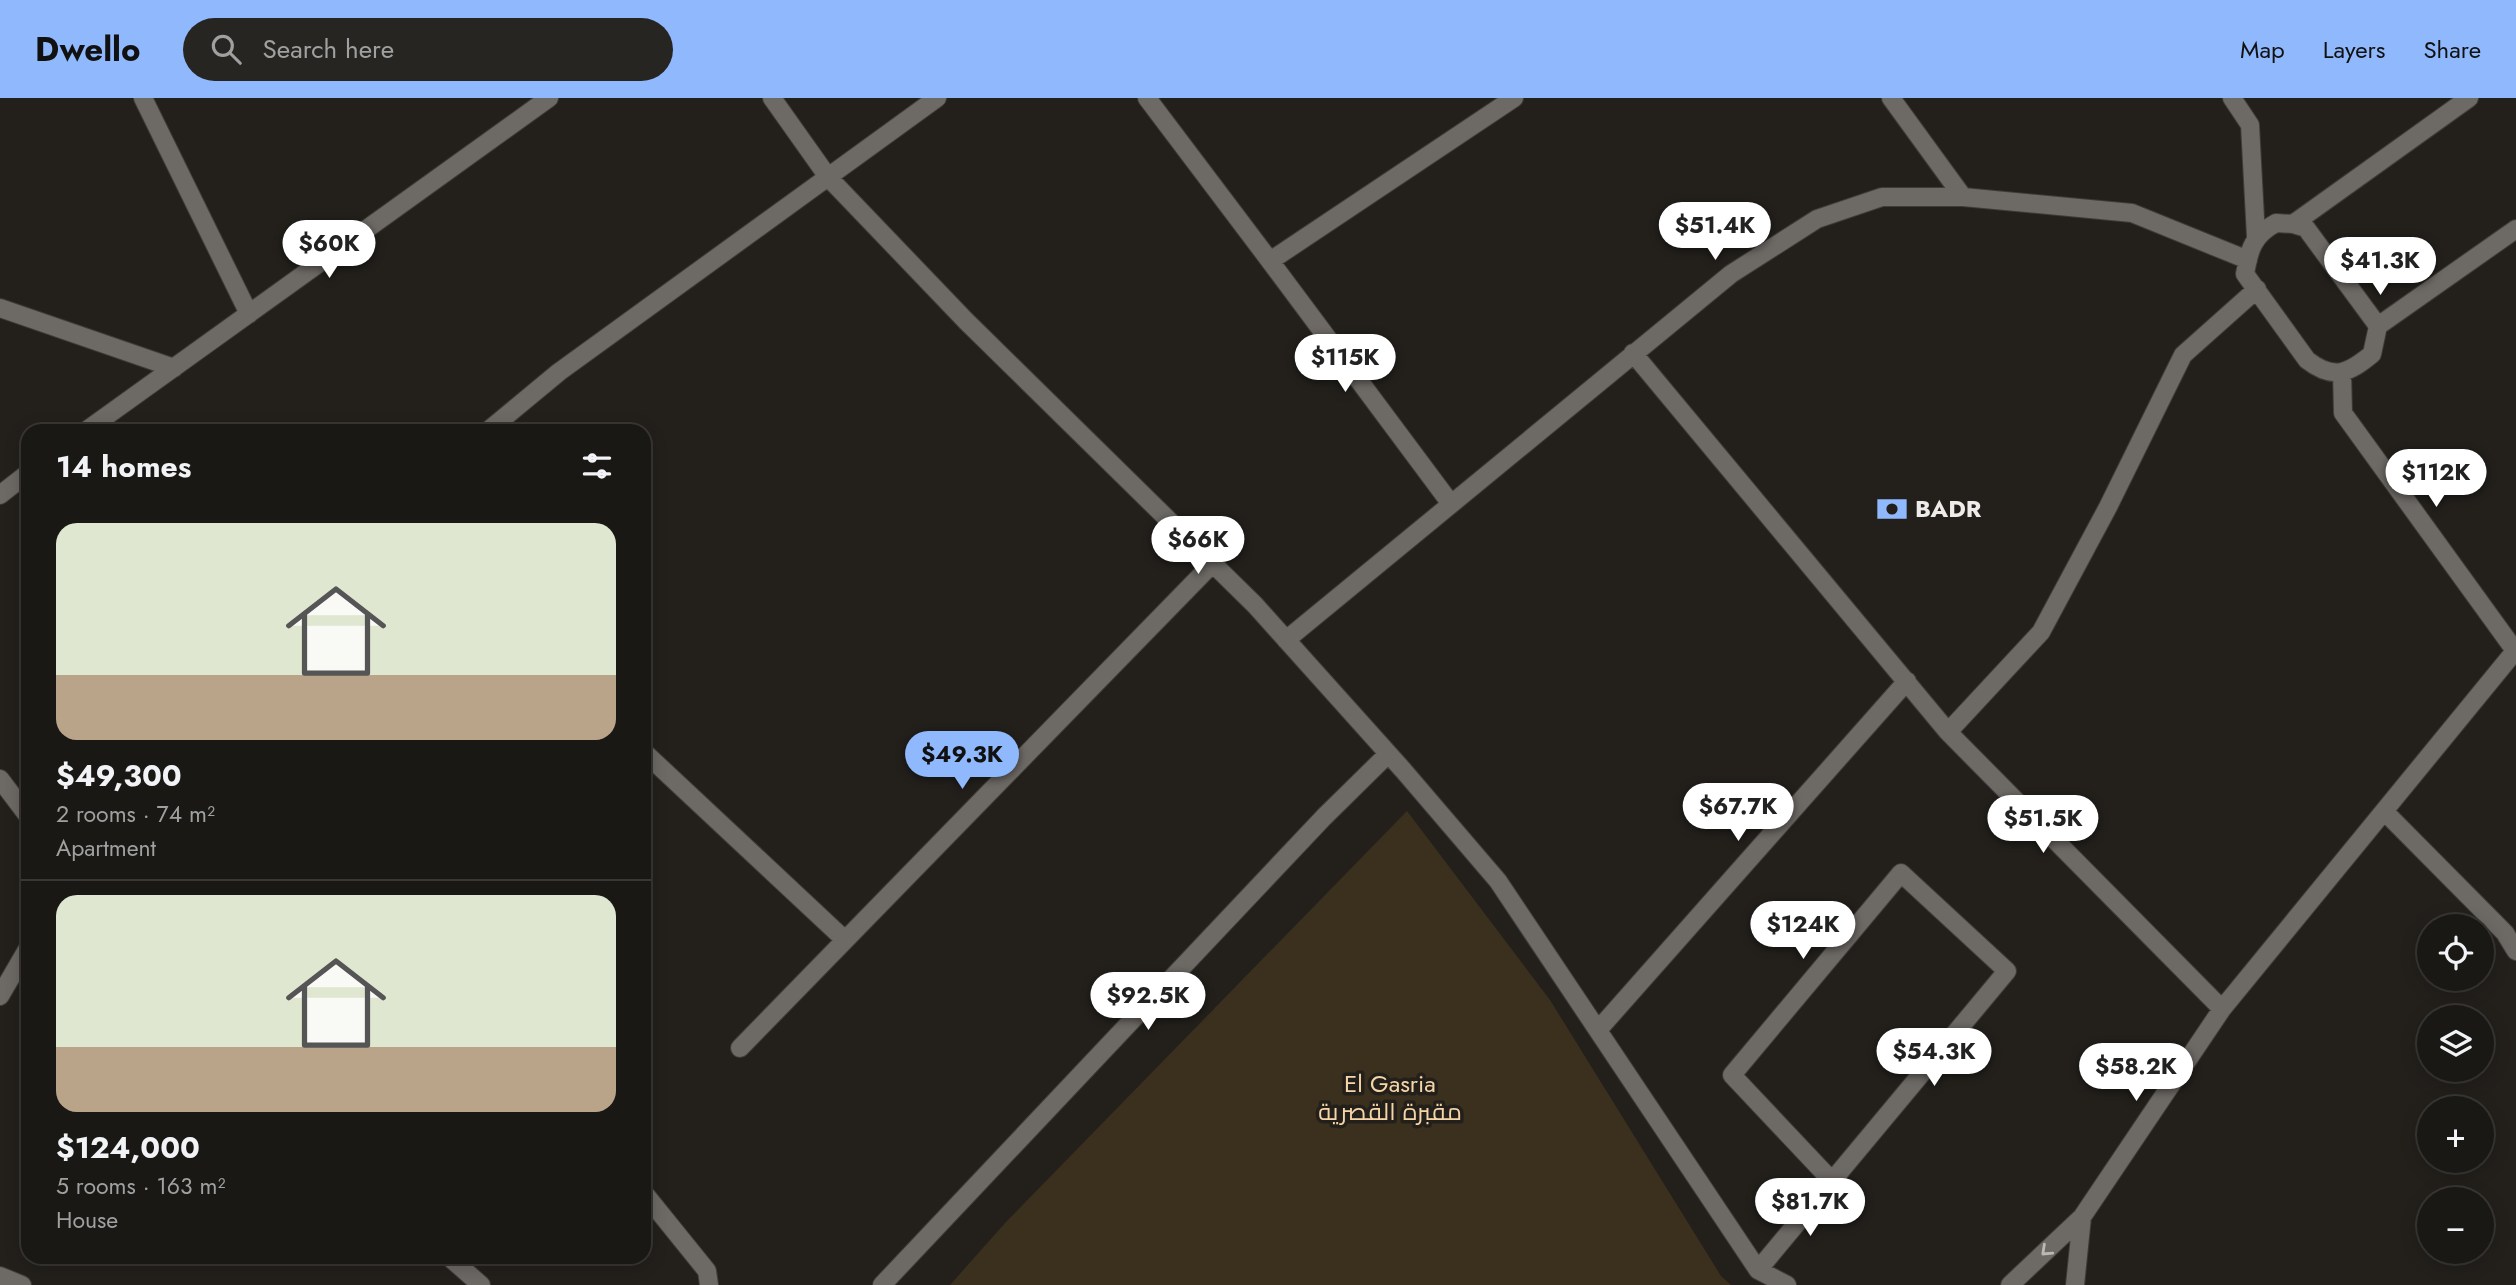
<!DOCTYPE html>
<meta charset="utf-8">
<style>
:root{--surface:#1a1815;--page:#272522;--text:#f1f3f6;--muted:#9fa0a0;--line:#383734;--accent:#8fb8fd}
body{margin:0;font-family:Jost,Cairo,sans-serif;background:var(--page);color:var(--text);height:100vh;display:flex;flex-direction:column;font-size:26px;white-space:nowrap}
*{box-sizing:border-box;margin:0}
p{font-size:23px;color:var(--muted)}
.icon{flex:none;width:38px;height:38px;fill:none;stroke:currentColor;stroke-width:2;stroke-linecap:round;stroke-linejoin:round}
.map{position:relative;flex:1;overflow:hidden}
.drawer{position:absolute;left:21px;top:326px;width:630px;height:840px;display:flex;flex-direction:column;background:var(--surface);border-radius:21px;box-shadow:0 4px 18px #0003,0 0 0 2px var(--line)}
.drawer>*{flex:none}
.tools{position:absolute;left:2417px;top:816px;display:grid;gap:14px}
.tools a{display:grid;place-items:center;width:77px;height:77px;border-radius:50%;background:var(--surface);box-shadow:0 4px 18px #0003,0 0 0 2px var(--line);font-size:35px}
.price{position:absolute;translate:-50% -60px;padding:0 16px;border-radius:24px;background:#fff;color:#222;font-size:23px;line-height:46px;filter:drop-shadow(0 2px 4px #0008)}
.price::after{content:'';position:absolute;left:50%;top:42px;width:21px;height:16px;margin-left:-10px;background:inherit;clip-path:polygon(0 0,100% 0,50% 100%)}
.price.on{background:var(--accent);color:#111}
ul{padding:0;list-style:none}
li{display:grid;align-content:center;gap:14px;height:371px;padding:0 35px}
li+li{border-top:2px solid var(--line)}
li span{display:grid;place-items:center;height:217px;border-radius:21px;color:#555}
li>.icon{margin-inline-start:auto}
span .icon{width:126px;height:126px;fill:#fffc;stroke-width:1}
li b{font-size:30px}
h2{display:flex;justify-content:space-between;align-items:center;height:84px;padding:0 35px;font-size:30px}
header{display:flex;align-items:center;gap:42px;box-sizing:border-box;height:98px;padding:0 35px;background:var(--accent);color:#111}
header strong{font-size:33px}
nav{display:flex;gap:38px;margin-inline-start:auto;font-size:24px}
.search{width:490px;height:63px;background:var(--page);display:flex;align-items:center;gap:18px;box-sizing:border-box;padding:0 24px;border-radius:38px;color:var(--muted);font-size:26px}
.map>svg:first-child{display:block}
.green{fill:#3b2f1e}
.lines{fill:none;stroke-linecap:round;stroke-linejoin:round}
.minor-casing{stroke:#3e3c39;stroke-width:20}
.minor{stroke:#6d6965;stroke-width:18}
.oneway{stroke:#bab8b5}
.labels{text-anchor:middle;stroke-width:7;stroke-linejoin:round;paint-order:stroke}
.poi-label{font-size:24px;font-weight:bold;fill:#eeecea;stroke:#23201c;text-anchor:start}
.park-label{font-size:24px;fill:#f6d5a7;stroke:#23201c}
</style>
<header>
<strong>Dwello</strong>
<div class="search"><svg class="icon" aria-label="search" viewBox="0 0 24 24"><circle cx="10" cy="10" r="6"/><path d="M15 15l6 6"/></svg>Search here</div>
<nav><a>Map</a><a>Layers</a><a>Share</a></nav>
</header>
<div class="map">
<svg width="2516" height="1187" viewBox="0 0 2516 1187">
<rect width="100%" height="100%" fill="#23201c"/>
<!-- green -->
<path class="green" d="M1407,713L1550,902L1721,1178L1731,1187H950L1006,1124Z"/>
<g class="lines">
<defs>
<path id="minor" d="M143,0L249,216
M772,0L828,79L937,0
M1147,0L1270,163L1514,0
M1891,0L1963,99
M2232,0L2250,27L2256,139
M2276,125L2293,126L2306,130L2378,228L2372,256C2349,275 2334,283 2307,262L2245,176C2249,152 2253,137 2276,125Z
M2293,126L2469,0
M1270,163L1451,406
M2257,191L2183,257L2108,409L2041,534L1948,634L2222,911L2515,553
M0,210L174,270
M2378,228L2516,131
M1633,255L1948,634
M2342,274L2343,315L2516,554
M87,332L549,0
M489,332L559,274L828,79L966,223L1255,507L1403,672L1498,783L1758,1172L1787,1187
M0,397L28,375
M1286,542L1731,176L1817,121L1882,99H1963L2132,115L2248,162
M644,654L845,842
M0,681L28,718
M2384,713L2505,835L2516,853
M0,898L28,850
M1598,932L1907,583
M740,950L1213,465
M644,1095L707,1173L709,1187
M2082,1119L2222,911
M448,1158L481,1187
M1758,1172L2007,873L1901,775L1732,977L1832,1083
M0,1178L22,1187
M882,1187L1324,719L1388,656
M2010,1187L2082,1119L2075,1187"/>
</defs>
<!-- minor casing -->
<use href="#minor" class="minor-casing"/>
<!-- minor -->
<use href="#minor" class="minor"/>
</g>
<!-- one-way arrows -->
<defs><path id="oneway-chevron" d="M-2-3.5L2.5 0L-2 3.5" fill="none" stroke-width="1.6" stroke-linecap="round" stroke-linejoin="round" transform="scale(1.75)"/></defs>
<use class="oneway" href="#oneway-chevron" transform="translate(2046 1153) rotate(137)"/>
<!-- icons -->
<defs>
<symbol id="bank-bare" viewBox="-9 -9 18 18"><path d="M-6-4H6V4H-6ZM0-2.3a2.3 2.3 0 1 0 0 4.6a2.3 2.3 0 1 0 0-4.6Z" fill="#8fb8fd" stroke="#23201c" stroke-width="2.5" paint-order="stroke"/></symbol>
</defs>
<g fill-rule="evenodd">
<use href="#bank-bare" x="1870" y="389" width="44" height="44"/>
</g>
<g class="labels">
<!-- poi labels -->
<g class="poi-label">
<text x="1915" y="419">BADR</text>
</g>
<!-- park labels -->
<g class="park-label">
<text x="1390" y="994">El Gasria<tspan x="1390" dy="28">مقبرة القصرية</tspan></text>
</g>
</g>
</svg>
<div class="tools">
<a><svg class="icon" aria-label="locate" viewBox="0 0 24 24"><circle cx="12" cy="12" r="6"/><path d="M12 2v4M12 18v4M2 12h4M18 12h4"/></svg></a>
<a><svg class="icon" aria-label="layers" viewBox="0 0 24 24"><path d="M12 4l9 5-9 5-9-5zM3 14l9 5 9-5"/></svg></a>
<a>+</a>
<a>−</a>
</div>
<b class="price" style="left:1715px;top:164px">$51.4K</b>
<b class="price" style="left:329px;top:182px">$60K</b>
<b class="price" style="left:2380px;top:199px">$41.3K</b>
<b class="price" style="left:1345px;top:296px">$115K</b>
<b class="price" style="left:2436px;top:411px">$112K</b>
<b class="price" style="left:1198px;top:478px">$66K</b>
<b class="price on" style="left:962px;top:693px">$49.3K</b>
<b class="price" style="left:1738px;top:745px">$67.7K</b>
<b class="price" style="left:2043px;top:757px">$51.5K</b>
<b class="price" style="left:1803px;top:863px">$124K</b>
<b class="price" style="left:1148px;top:934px">$92.5K</b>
<b class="price" style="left:1934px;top:990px">$54.3K</b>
<b class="price" style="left:2136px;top:1005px">$58.2K</b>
<b class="price" style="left:1810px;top:1140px">$81.7K</b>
<section class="drawer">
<h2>14 homes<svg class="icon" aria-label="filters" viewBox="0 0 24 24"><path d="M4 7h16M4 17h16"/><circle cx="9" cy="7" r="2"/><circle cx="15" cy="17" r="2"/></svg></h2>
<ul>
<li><span style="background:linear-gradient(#dfe7d0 70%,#b9a48a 0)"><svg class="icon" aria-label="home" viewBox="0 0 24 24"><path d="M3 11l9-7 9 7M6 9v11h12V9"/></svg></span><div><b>$49,300</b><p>2 rooms · 74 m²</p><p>Apartment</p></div></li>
<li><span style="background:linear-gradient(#dfe7d0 70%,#b9a48a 0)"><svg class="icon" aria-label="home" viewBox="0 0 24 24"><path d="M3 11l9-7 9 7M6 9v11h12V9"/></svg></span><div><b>$124,000</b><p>5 rooms · 163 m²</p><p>House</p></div></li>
</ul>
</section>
</div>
